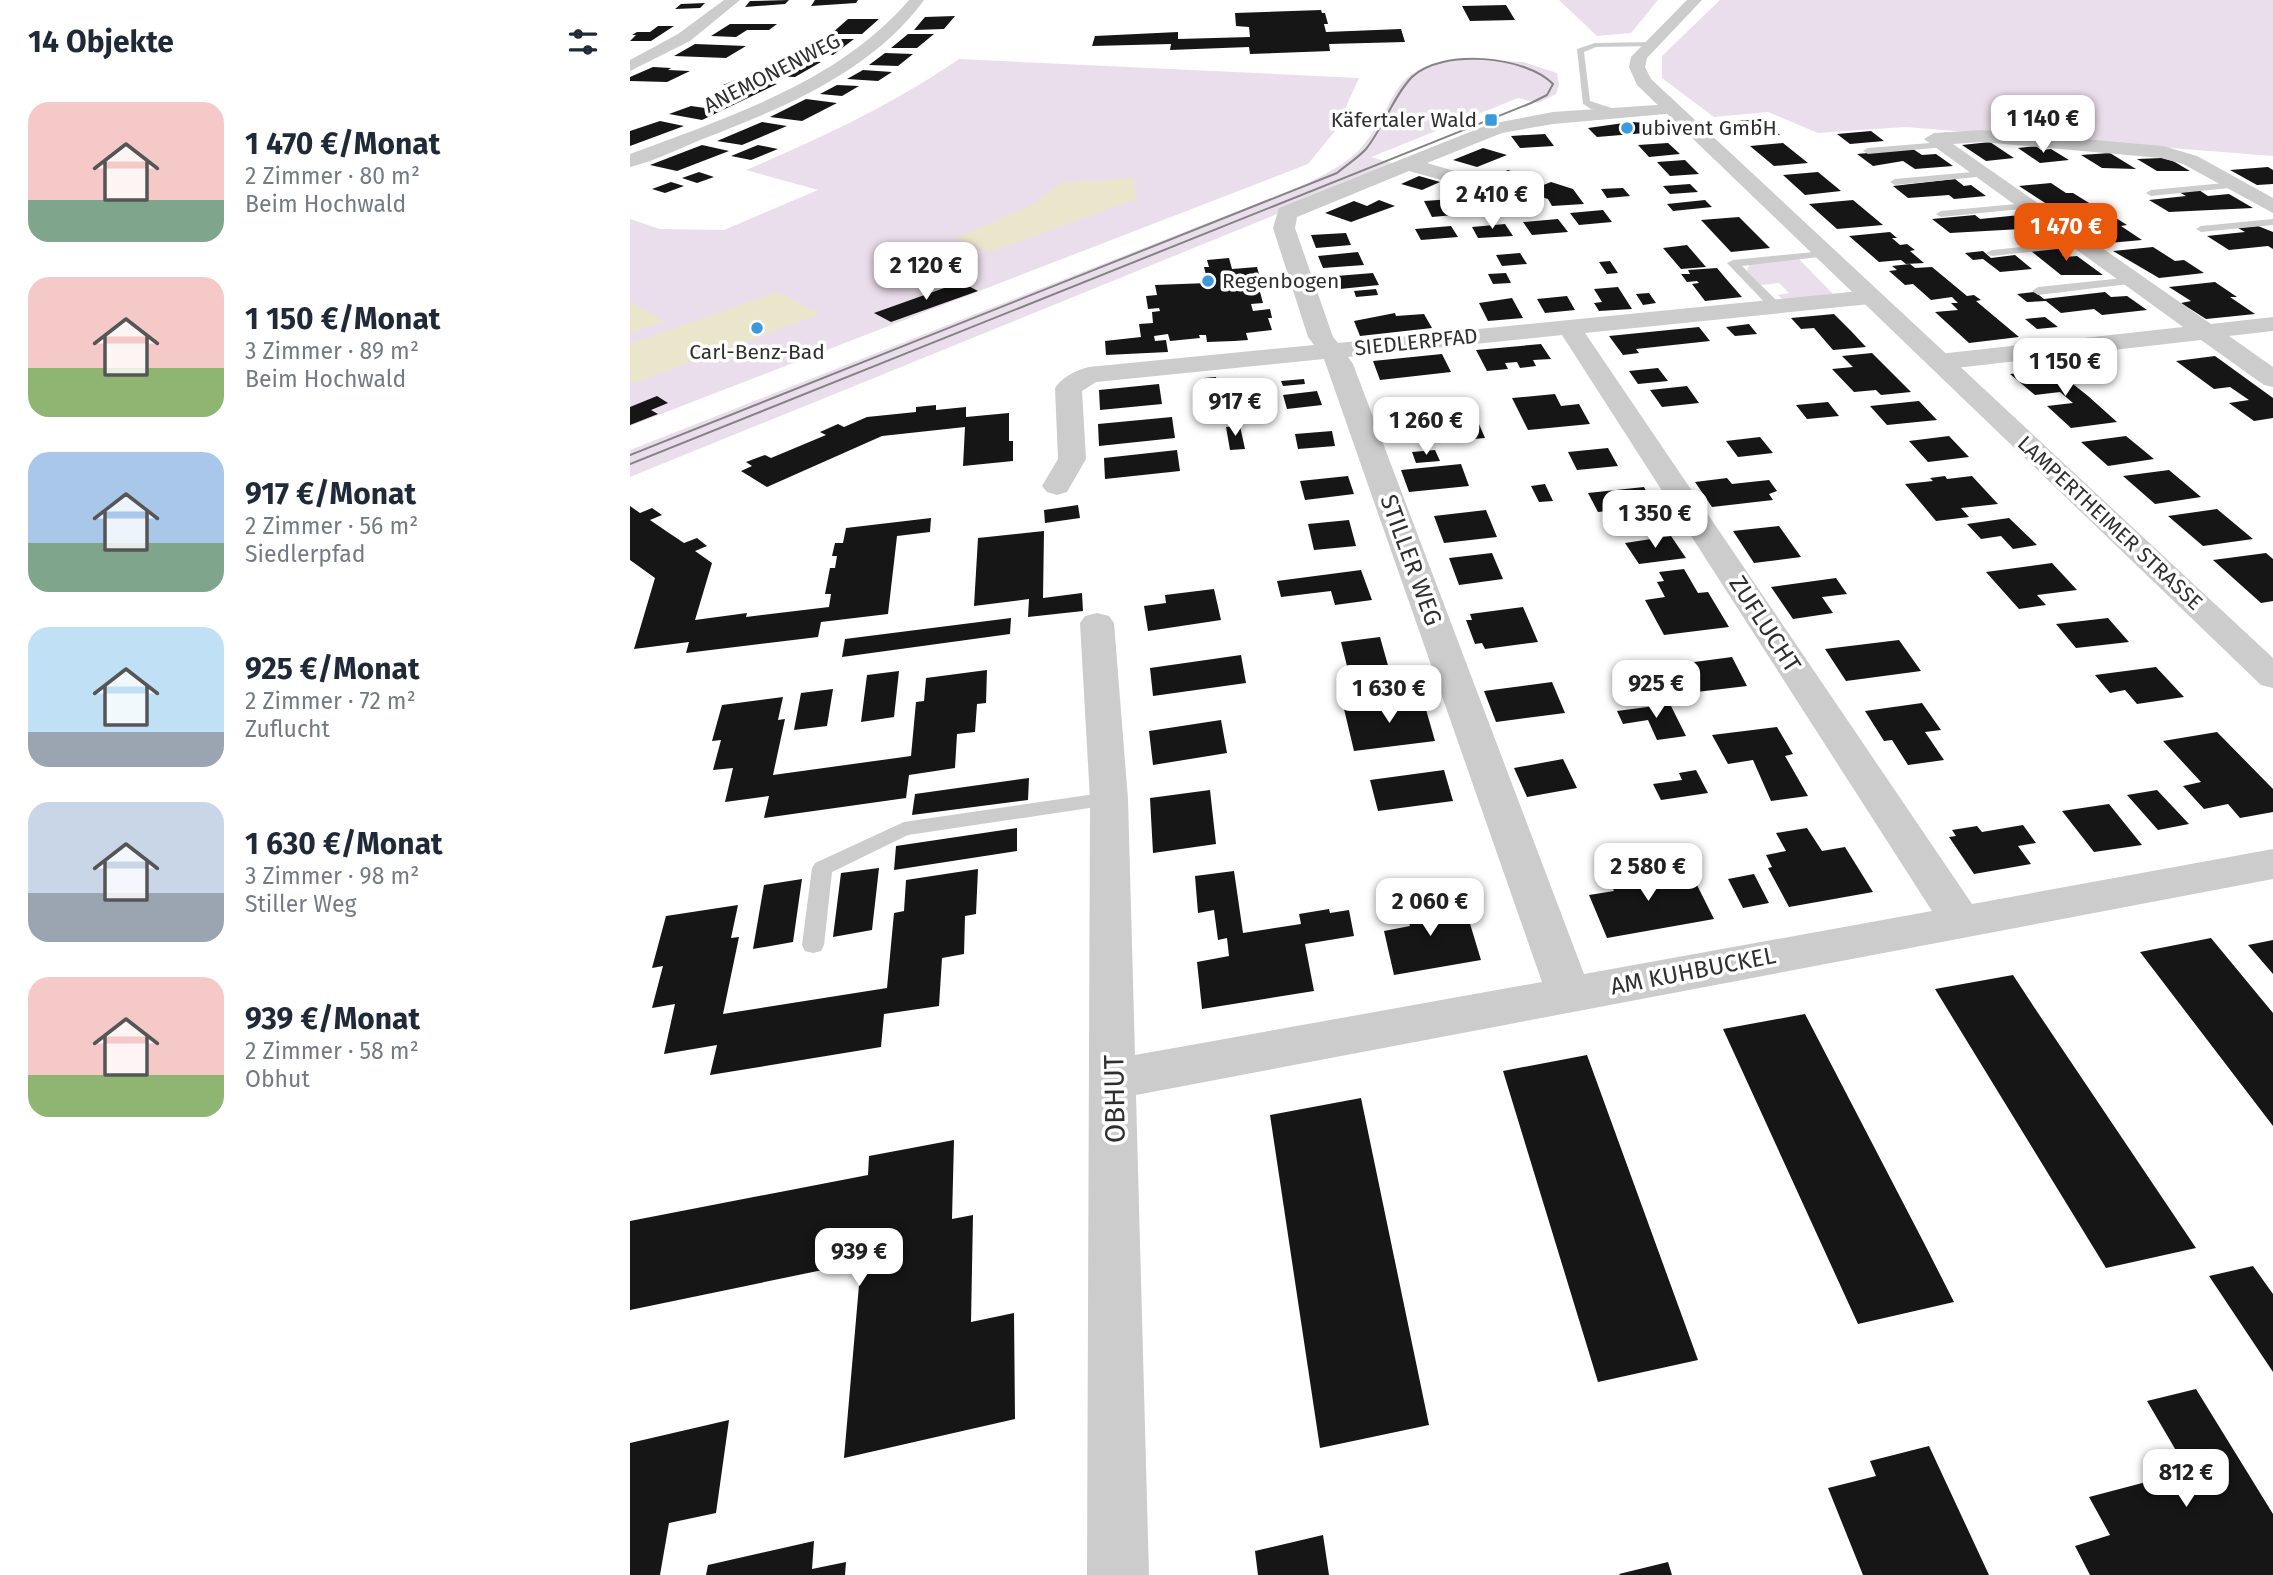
<!DOCTYPE html>
<html lang="de">
<meta charset="utf-8">
<style>
:root{--surface:#fff;--page:#f2f2f3;--text:#1f2937;--muted:#747a83;--accent:#ea580c}
body{margin:0;font-family:"Fira Sans",sans-serif;background:var(--page);color:var(--text);height:100vh;display:flex;flex-direction:column;font-size:26px;white-space:nowrap}
*{box-sizing:border-box;margin:0}
p{font-size:23px;color:var(--muted)}
.icon{flex:none;width:38px;height:38px;fill:none;stroke:currentColor;stroke-width:2;stroke-linecap:round;stroke-linejoin:round}
.map{position:relative;flex:1;overflow:hidden}
.sheet{display:flex;flex-direction:column;background:var(--surface);width:630px}
.sheet>*{flex:none}
.price{position:absolute;translate:-50% -60px;padding:0 16px;border-radius:14px;background:#fff;color:#222;font-size:23px;line-height:46px;filter:drop-shadow(0 2px 4px #0008)}
.price::after{content:'';position:absolute;left:50%;top:42px;width:21px;height:16px;margin-left:-10px;background:inherit;clip-path:polygon(0 0,100% 0,50% 100%)}
.price.selected{background:var(--accent);color:#fff}
ul{padding:0;list-style:none}
li{display:flex;align-items:center;gap:21px;height:175px;padding:0 28px}
li span{display:grid;place-items:center;flex:none;width:196px;height:140px;border-radius:21px;color:#555}
li>.icon{margin-inline-start:auto}
span .icon{width:84px;height:84px;fill:#fffc;stroke-width:1}
li b{font-size:30px}
h2{display:flex;justify-content:space-between;align-items:center;height:84px;padding:0 28px;font-size:30px}
main{display:flex;flex:1;min-height:0}
.map>svg:first-child{display:block}
.green{fill:#ebdeec}
.water{fill:#eae6cb}
.building{fill:#161616}
.lines{fill:none;stroke-linecap:round;stroke-linejoin:round}
.service{fill:#ccc;fill-rule:evenodd}
.minor{fill:#ccc;fill-rule:evenodd}
.tertiary{fill:#ccc;fill-rule:evenodd}
.tram{stroke:#848484;stroke-width:2}
.poi-dot{fill:#3c9adc;stroke:#fff;stroke-width:2.5}
.labels{text-anchor:middle;stroke-width:7;stroke-linejoin:round;paint-order:stroke}
.far-street-label{font-size:21px;fill:#2f2f2f;stroke:#fff}
.far-poi-label{font-size:21px;fill:#2f2f2f;stroke:#fff;text-anchor:start}
.street-label{font-size:24px;fill:#2f2f2f;stroke:#fff}
.near-street-label{font-size:28px;fill:#2f2f2f;stroke:#fff}
</style>
<main>
<section class="sheet">
<h2>14 Objekte<svg class="icon" aria-label="filters" viewBox="0 0 24 24"><path d="M4 7h16M4 17h16"/><circle cx="9" cy="7" r="2"/><circle cx="15" cy="17" r="2"/></svg></h2>
<ul>
<li><span style="background:linear-gradient(#f6c9c9 70%,#7fa58c 0)"><svg class="icon" aria-label="home" viewBox="0 0 24 24"><path d="M3 11l9-7 9 7M6 9v11h12V9"/></svg></span><div><b>1 470 €/Monat</b><p>2 Zimmer · 80 m²</p><p>Beim Hochwald</p></div></li>
<li><span style="background:linear-gradient(#f6c9c9 65%,#8fb573 0)"><svg class="icon" aria-label="home" viewBox="0 0 24 24"><path d="M3 11l9-7 9 7M6 9v11h12V9"/></svg></span><div><b>1 150 €/Monat</b><p>3 Zimmer · 89 m²</p><p>Beim Hochwald</p></div></li>
<li><span style="background:linear-gradient(#a9c7e8 65%,#7fa58c 0)"><svg class="icon" aria-label="home" viewBox="0 0 24 24"><path d="M3 11l9-7 9 7M6 9v11h12V9"/></svg></span><div><b>917 €/Monat</b><p>2 Zimmer · 56 m²</p><p>Siedlerpfad</p></div></li>
<li><span style="background:linear-gradient(#bfe0f5 75%,#9aa5b1 0)"><svg class="icon" aria-label="home" viewBox="0 0 24 24"><path d="M3 11l9-7 9 7M6 9v11h12V9"/></svg></span><div><b>925 €/Monat</b><p>2 Zimmer · 72 m²</p><p>Zuflucht</p></div></li>
<li><span style="background:linear-gradient(#c9d6e8 65%,#9aa5b1 0)"><svg class="icon" aria-label="home" viewBox="0 0 24 24"><path d="M3 11l9-7 9 7M6 9v11h12V9"/></svg></span><div><b>1 630 €/Monat</b><p>3 Zimmer · 98 m²</p><p>Stiller Weg</p></div></li>
<li><span style="background:linear-gradient(#f6c9c9 70%,#8fb573 0)"><svg class="icon" aria-label="home" viewBox="0 0 24 24"><path d="M3 11l9-7 9 7M6 9v11h12V9"/></svg></span><div><b>939 €/Monat</b><p>2 Zimmer · 58 m²</p><p>Obhut</p></div></li>
</ul>
</section>
<div class="map">
<svg width="1643" height="1575" viewBox="0 0 1643 1575">
<rect width="100%" height="100%" fill="#fff"/>
<!-- green -->
<path class="green" d="M929,0H1028L1001,33L967,36Z
M1090,0H1643V156L1275,127L1188,133L1138,112L1084,117L1032,78V56Z
M329,59L729,78L705,131L678,164L0,426V219L30,229L94,230L188,190L116,170C191,138 262,105 329,59Z
M832,59L893,62L927,73L929,85L926,94L908,103L888,98L741,157L768,165L0,477V450L676,184C695,174 715,165 730,149C772,101 754,67 832,59Z
M1169,259L1203,294L1153,300L1148,295L1159,293L1149,283L1131,285L1117,271L1119,265L1124,263Z"/>
<!-- water -->
<path class="water" d="M504,178L506,199L360,252L326,238L402,205L431,183Z
M147,292L190,314L5,383L0,380V344Z
M0,302L34,321L0,333Z"/>
<!-- building -->
<path class="building" d="M159,0L155,4L115,7L120,1Z
M185,0H228L226,3L181,6Z
M75,3L70,8L45,9L51,4Z
M876,5L885,20L840,21L832,6Z
M691,10L692,13H695L698,24H694L696,32L771,29L775,42L699,44L700,51L620,54L619,47L540,50L541,44L462,46L465,36L548,32V39L620,37L619,27L606,26L605,13Z
M325,16L314,29L284,30L295,17Z
M218,19H249L232,34H201Z
M100,24H147L139,30H117L106,37L81,36Z
M28,26H44L21,41H0L6,35H2L7,32H20Z
M278,34H304L287,48H261Z
M195,39H224L203,55L172,54Z
M65,44L116,46L96,58L44,56Z
M255,53L283,54L268,66L239,65Z
M159,60L191,62L165,77L133,76Z
M23,67L41,68L38,70L60,71L37,82L0,81V77Z
M233,70L262,72L248,81L217,79Z
M105,80L147,84L72,120L39,114L61,106L75,108L91,101L74,100L102,86L93,85Z
M207,85L229,86L212,96L190,94Z
M176,99L207,103L172,121L140,117Z
M1131,119L1150,135L1114,138L1095,122Z
M30,121L54,126L0,146V131Z
M132,122L157,126L112,145L87,141Z
M1001,122L1017,123L1027,132L967,137L958,128Z
M1241,131L1254,141L1220,144L1207,134Z
M915,134L924,146L890,148L881,136Z
M1360,142L1384,158L1356,161L1332,145Z
M1038,143L1050,154L1019,157L1008,145Z
M1153,143L1178,163L1144,166L1120,146Z
M72,145L99,151L47,171L20,165Z
M128,145L148,149L121,160L101,156Z
M1406,146L1411,150L1421,149L1439,160L1410,163L1388,148Z
M853,148L877,155L847,167L823,160Z
M1283,149L1292,155L1306,154L1323,166L1285,169L1273,161L1243,166L1227,154Z
M1480,153L1506,169L1472,168L1451,155Z
M1532,158L1543,161L1560,171H1527L1507,159Z
M1055,160L1069,174L1040,176L1027,162Z
M1638,167L1643,170V184L1627,185L1600,170Z
M878,170L905,179L884,188L857,179Z
M69,172L84,177L67,183L52,178Z
M1188,172L1211,191L1175,195L1153,175Z
M789,176L810,182L792,190L771,184Z
M1325,179L1334,186L1341,185L1356,196L1324,199L1319,195L1278,198L1263,186Z
M41,182L54,186L35,193L22,189Z
M921,182L943,189L954,204L922,206L918,199L896,192Z
M1421,183L1436,193H1443L1464,206L1426,210L1389,186Z
M1060,184L1068,192L1040,194L1033,186Z
M993,188L1000,196L977,198L971,189Z
M1569,190L1578,196L1599,194L1623,208L1539,212L1519,200L1556,196L1549,192Z
M837,198L846,213L802,217L794,201Z
M749,200L765,206L721,222L695,213L724,201L737,206Z
M1075,200L1082,207L1043,211L1037,204Z
M1223,200L1253,225L1207,229L1179,204Z
M973,210L982,222L949,225L940,213Z
M1478,213L1497,225L1491,226L1512,240L1468,244L1448,230L1457,229L1438,216Z
M1345,215L1350,219L1390,215L1409,228L1320,233L1302,219Z
M1109,217L1140,248L1101,252L1071,220Z
M928,219L938,232L902,235L893,222Z
M875,224L883,236L848,238L842,227Z
M821,226L828,237L791,240L785,229Z
M1628,226L1643,232V249L1638,246L1599,250L1577,236L1615,232L1608,228Z
M1260,232L1267,238H1262L1270,245L1277,244L1285,250L1280,251L1294,263L1276,264L1271,260L1249,262L1219,236Z
M716,233L721,245L686,248L681,235Z
M1057,245L1076,267L1051,269L1033,248Z
M1523,247L1545,261L1554,260L1574,273L1529,278L1483,251Z
M1428,248L1437,254L1432,255L1435,257L1447,256L1473,275H1431L1401,251Z
M1353,251L1361,258L1385,255L1402,269L1370,272L1353,259L1343,260L1335,253Z
M728,252L734,265L693,268L688,256Z
M890,253L897,264L872,266L866,255Z
M599,258L602,269L627,267L630,278L618,279L622,290H618L619,293L630,292L633,303L621,304L623,311L640,309L642,318H638L642,330L616,333L618,340L604,341L577,342L576,335H569L570,338L540,341L538,334L524,336L525,341L536,340L538,352L476,355L475,341L511,337L509,324L523,323L522,312L530,311L529,308L518,309L516,296L527,295L525,285L578,283L574,267H579L577,260Z
M980,261L988,273L977,274L969,262Z
M1280,264L1285,268L1302,267L1337,296L1344,295L1351,300L1346,301L1389,337L1339,343L1305,312L1328,310L1321,303H1328L1322,297L1301,300L1283,284L1275,285L1259,271L1267,270L1262,266Z
M1087,268L1098,281L1112,297L1075,301L1062,284L1069,283L1067,281L1057,282L1051,274H1060L1058,270Z
M743,273L749,285L700,290L694,277Z
M876,273L881,283L863,284L858,274Z
M331,282L348,291L261,322L244,313Z
M1585,282L1607,297H1600L1625,314L1576,319L1551,303L1561,301L1539,287Z
M988,287L1002,309L969,311L964,303L972,302L964,289Z
M746,289L748,295L726,297L724,291Z
M1405,292L1414,299L1475,292L1481,297L1497,296L1517,310L1472,315L1464,309L1431,313L1416,301L1397,302L1387,294Z
M1019,293L1026,303L1013,305L1006,294Z
M937,296L945,310L915,313L907,299Z
M882,298L893,318L858,321L849,303Z
M765,313L766,316L794,314L802,328L730,336L724,321Z
M1204,314L1221,331L1236,347L1203,350L1184,328L1171,329L1161,318Z
M1415,317L1428,327L1407,329L1395,319Z
M1119,324L1127,334L1105,336L1096,327Z
M1069,327L1080,341L1006,349L1009,353L993,355L979,336Z
M911,344L921,359L903,360L906,366L890,368L887,362L875,363L878,369L857,371L846,350Z
M1242,353L1281,392L1251,395L1246,390L1224,392L1202,369L1223,367L1212,356Z
M812,354L821,372L750,380L743,361Z
M1585,356L1643,398V418L1624,421L1599,403L1619,400L1600,387L1584,389L1546,361Z
M1028,368L1038,381L1008,384L999,371Z
M1424,369L1458,396L1487,422L1441,428L1417,406L1443,403L1430,392L1405,395L1380,374Z
M586,377L588,388L576,389L574,378Z
M674,379L675,384L653,386L651,381Z
M529,384L532,404L470,410L469,390Z
M1057,386L1069,403L1032,407L1020,390Z
M687,391L692,405L657,409L653,395Z
M925,394L931,406L949,404L960,424L898,430L882,398Z
M27,396L38,403L21,410L28,414L0,425V407Z
M793,399L801,414L773,418L766,402Z
M1289,401L1307,420L1257,425L1240,406Z
M1198,402L1209,416L1177,419L1166,405Z
M306,405V410L336,407V417L379,413V441H383V461L333,466L335,427L252,436L137,487L111,471L122,466L116,462L135,455L141,458L196,435L190,432L208,424L214,427L237,417L286,412V407Z
M542,417L545,438L469,446L468,424Z
M846,417L855,438L821,441L813,420Z
M610,426L615,449L600,450L596,427Z
M702,431L705,446L668,449L665,434Z
M1319,436L1339,457L1298,462L1279,441Z
M1496,436L1524,459L1478,466L1451,442Z
M1130,437L1143,453L1108,457L1096,441Z
M978,448L988,466L947,470L938,452Z
M547,450L550,471L475,479L474,458Z
M805,450L810,461L786,463L782,452Z
M831,464L839,486L779,492L771,470Z
M1539,470L1571,497L1525,504L1493,476Z
M718,476L724,494L675,500L670,481Z
M1315,476L1317,479L1342,476L1368,504L1331,508L1339,517L1306,521L1275,484L1303,481L1300,478Z
M1097,478L1102,484L1139,480L1147,491L1139,494L1143,500L1082,507L1065,482Z
M915,484L923,501L909,502L901,486Z
M1014,487L1024,506L968,512L958,493Z
M448,505L450,518L415,523L414,510Z
M0,506L10,513L22,508L32,515L20,520L36,531L54,543L67,538L77,546L65,551L82,563L65,620L117,613L116,617L199,607L201,594H195L200,568H205L207,556H202L205,543H213L216,528L301,518L300,532L267,536L258,614L191,622L188,637L56,653L59,642L4,649L25,578L0,560Z
M1587,509L1623,539L1573,546L1538,516Z
M856,510L867,537L814,543L804,516Z
M1379,518L1407,545L1383,549L1371,536L1351,539L1337,524Z
M719,520L726,546L684,550L678,524Z
M1149,526L1171,557L1124,563L1103,531Z
M414,531L413,598L452,593L453,611L398,617L399,599L344,606L348,538Z
M1041,536L1056,558L1009,564L995,543Z
M862,553L873,579L829,585L819,558Z
M1636,553L1643,559V601L1631,603L1583,560Z
M1422,563L1447,590L1407,595L1416,605L1389,609L1356,572Z
M1054,569L1068,593L1078,592L1099,627L1034,635L1015,600L1035,597L1027,582L1034,581L1029,572Z
M731,570L742,600L705,605L701,591L651,597L647,581Z
M1206,578L1217,594L1192,597L1203,613L1163,619L1141,587Z
M584,589L591,620L518,631L514,606L536,603L535,595Z
M893,607L908,642L855,649L852,643L845,644L836,620H842L840,614Z
M381,618L380,634L212,657L215,639Z
M1478,618L1499,642L1446,648L1426,624Z
M750,637L759,669L719,674L711,642Z
M1269,640L1291,671L1216,681L1195,649Z
M611,655L616,683L523,696L520,668Z
M1102,657L1117,686L1041,695L1027,667Z
M1526,667L1554,697L1507,704L1495,690L1480,693L1465,675Z
M357,670L356,703L347,704L345,732L327,734L325,768L279,775L276,798L134,818L139,796L95,802L103,768L83,770L91,740L82,741L92,705L153,697L148,720L155,719L143,775L281,756L286,702L294,701L296,678Z
M269,671L264,717L231,722L237,675Z
M922,682L935,713L866,722L854,691Z
M203,689L197,726L164,730L171,693Z
M793,699L805,741L724,751L714,709Z
M1292,703L1311,730L1295,732L1314,760L1278,765L1262,740L1254,741L1235,711Z
M1040,704L1056,736L1027,740L1018,720L993,724L987,711Z
M591,720L597,753L523,765L519,731Z
M1147,727L1163,754L1155,756L1178,796L1141,801L1123,760L1098,764L1082,735Z
M1587,732L1643,789V812L1610,818L1598,804L1574,809L1553,786L1571,782L1533,741Z
M933,759L947,788L897,797L884,768Z
M814,770L823,801L748,811L740,780Z
M1066,770L1078,793L1031,800L1023,784L1052,780L1049,773Z
M399,778L398,800L282,815L285,794Z
M580,790L586,844L523,853L520,798Z
M1527,790L1559,824L1528,830L1497,795Z
M1479,804L1512,845L1464,852L1432,811Z
M1393,825L1406,843L1388,846L1401,864L1344,874L1319,837L1326,836L1322,830L1347,826L1352,832Z
M387,828V851L264,870L266,846Z
M1177,828L1192,851L1215,847L1243,892L1159,907L1138,868L1142,867L1136,855L1156,851L1146,833Z
M1027,865L1035,882L1063,877L1084,919L977,938L959,895L984,891L976,873Z
M249,868L242,930L203,937L211,873Z
M348,869L346,914L335,916L334,954L312,958L309,1006L254,1014L251,1047L80,1075L87,1045L34,1054L45,1004L22,1008L33,966L22,968L36,916L108,905L101,938L109,937L93,1014L257,988L264,913L274,911L276,880Z
M604,871L613,933L671,924L669,914L699,909L700,913L719,910L724,936L675,944L684,991L572,1009L567,962L599,956L597,938L588,940L584,910L568,913L565,876Z
M1124,874L1139,903L1113,908L1098,879Z
M172,879L163,942L123,949L134,885Z
M804,891L813,921L838,917L851,960L764,975L754,931L780,926L772,897Z
M1581,938L1643,1013V1126L1510,952Z
M1643,940V974L1618,945Z
M1383,975L1408,1013L1566,1248L1476,1268L1305,989Z
M1175,1014L1294,1243L1324,1302L1228,1324L1093,1029Z
M957,1055L1068,1360L968,1382L873,1071Z
M731,1098L799,1425L690,1448L640,1115Z
M324,1140L322,1219L343,1215L341,1322L384,1313L385,1419L214,1458L231,1262L0,1310V1221L238,1175L239,1156Z
M1623,1266L1643,1294V1372L1579,1276Z
M1566,1389L1643,1514V1575H1460L1445,1546L1480,1535L1459,1497L1558,1471L1517,1401Z
M99,1420L86,1513L39,1523L30,1575H0V1443Z
M1299,1446L1359,1575H1233L1198,1488L1246,1476L1240,1461Z
M693,1535L699,1575H628L625,1551Z
M184,1541L182,1569L216,1562L215,1575H76L78,1565Z
M1038,1562L1042,1575H990L989,1574Z"/>
<g class="lines">
<!-- service -->
<path class="service" d="M1024,42L1021,46L966,47L954,52L960,101L994,112L989,115L961,109L953,104L947,49L965,43Z
M1312,142L1317,145L1315,147L1238,154L1233,151L1238,148Z
M1353,171L1358,174L1357,176L1265,185L1260,182L1265,179Z
M1605,182L1609,183V187L1521,196L1516,193L1521,190Z
M1397,203L1401,204V208L1311,217L1306,214L1311,211Z
M1643,219V225L1571,232L1566,229L1571,226Z
M1451,241L1455,242V246L1362,256L1356,253L1362,250Z
M1194,251L1198,252V256L1112,266L1148,302L1150,305L1144,309L1140,308L1097,263L1103,260Z
M1503,277L1507,279V283L1408,295L1402,291L1408,287Z
M479,792L486,794L489,799L486,804L278,835L202,872L194,945L191,951L183,953L175,951L172,945L182,868L185,863L274,822Z"/>
<!-- minor -->
<path class="minor" d="M94,0H110L60,41L0,71V60L48,34Z
M279,0H294C242,72 151,109 70,140C47,150 24,161 0,167V154C98,117 209,82 279,0Z
M1041,104L1050,109L1047,113L923,124L872,133L797,163L855,180L898,204L902,208L898,212H884L841,188L779,171L667,217L665,228L703,337L708,343L1240,290L1248,292L1252,297L1248,302L1240,304L955,333L1342,904L1643,849V879L506,1095L519,1575H457L460,799L450,623L455,616L467,613L479,616L484,623L498,799L505,1055L912,982L694,359L466,382L452,391L456,459L437,492L427,495L417,492L412,486L428,459L425,388C432,377 447,370 459,367L684,345L678,337L643,228L649,208L860,124L923,112ZM932,335L1302,911L954,974L723,364L718,357Z
M1352,130L1533,146L1567,156L1643,198V213L1553,164L1531,158L1352,142L1323,144L1581,324L1643,317V331L1599,336L1643,367V387L1634,385L1571,340L1309,370L1300,367L1296,362L1300,357L1309,354L1553,327L1294,139L1304,133Z"/>
<!-- tertiary -->
<path class="tertiary" d="M1057,0H1072L1017,58L1015,67L1021,79L1643,658V688L1631,685L1007,85L999,67L1001,57Z"/>
<!-- tram -->
<path class="tram" d="M0,455L707,173C716,165 728,158 736,149C753,128 764,95 782,77C812,48 896,56 923,84L917,95L901,103L0,464"/>
</g>
<!-- markers -->
<g class="poi-dot">
<rect x="854" y="113" width="14" height="14" rx="3.5"/>
<circle cx="997" cy="128" r="7"/>
<circle cx="578" cy="281" r="7"/>
<circle cx="127" cy="328" r="7"/>
</g>
<g class="labels">
<!-- far-street labels -->
<g class="far-street-label">
<text transform="translate(142 73) rotate(-27)" y="7">ANEMONENWEG</text>
<text transform="translate(786 342) rotate(-6)" y="7">SIEDLERPFAD</text>
<text transform="translate(1480 523) rotate(43)" y="7">LAMPERTHEIMER STRASSE</text>
</g>
<!-- far-poi labels -->
<g class="far-poi-label">
<text x="847" y="127" text-anchor="end">Käfertaler Wald</text>
<text x="1011" y="135">ubivent GmbH</text>
<text x="592" y="288">Regenbogen</text>
<text x="127" y="359" text-anchor="middle">Carl-Benz-Bad</text>
</g>
<!-- street labels -->
<g class="street-label">
<text transform="translate(781 560) rotate(70)" y="8">STILLER WEG</text>
<text transform="translate(1135 624) rotate(57)" y="8">ZUFLUCHT</text>
<text transform="translate(1063 971) rotate(-11)" y="8">AM KUHBUCKEL</text>
</g>
<!-- near-street labels -->
<g class="near-street-label">
<text transform="translate(484 1099) rotate(-91)" y="10">OBHUT</text>
</g>
</g>
</svg>
<b class="price" style="left:1413px;top:155px">1 140 €</b>
<b class="price" style="left:862px;top:231px">2 410 €</b>
<b class="price selected" style="left:1436px;top:263px">1 470 €</b>
<b class="price" style="left:296px;top:302px">2 120 €</b>
<b class="price" style="left:1435px;top:398px">1 150 €</b>
<b class="price" style="left:605px;top:438px">917 €</b>
<b class="price" style="left:796px;top:457px">1 260 €</b>
<b class="price" style="left:1025px;top:550px">1 350 €</b>
<b class="price" style="left:1026px;top:720px">925 €</b>
<b class="price" style="left:759px;top:725px">1 630 €</b>
<b class="price" style="left:1018px;top:903px">2 580 €</b>
<b class="price" style="left:800px;top:938px">2 060 €</b>
<b class="price" style="left:229px;top:1288px">939 €</b>
<b class="price" style="left:1556px;top:1509px">812 €</b>
</div>
</main>
